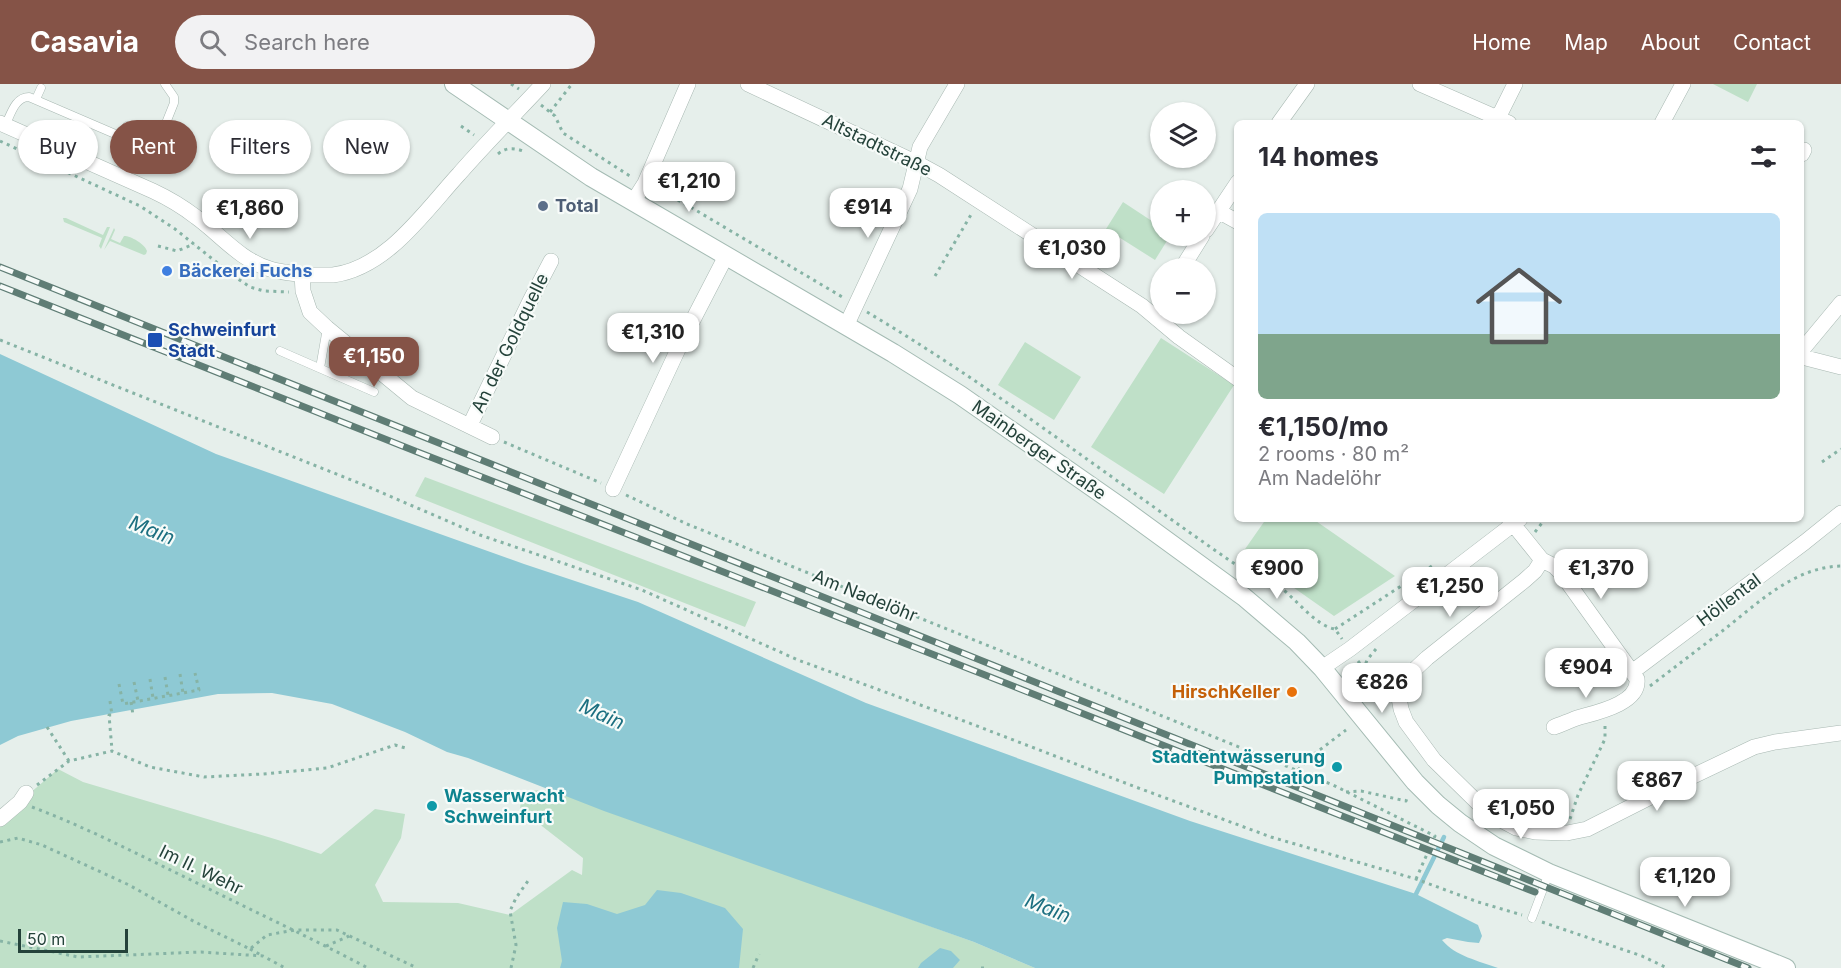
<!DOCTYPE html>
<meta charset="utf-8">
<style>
:root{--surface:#fff;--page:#f2f2f3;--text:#2b2b33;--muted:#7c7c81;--line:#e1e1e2;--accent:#855347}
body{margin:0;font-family:Inter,sans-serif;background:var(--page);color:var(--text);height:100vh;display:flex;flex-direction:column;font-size:22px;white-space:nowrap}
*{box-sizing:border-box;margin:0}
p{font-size:20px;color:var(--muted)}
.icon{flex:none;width:33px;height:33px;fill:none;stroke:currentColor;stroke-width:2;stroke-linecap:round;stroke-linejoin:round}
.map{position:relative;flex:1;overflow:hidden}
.sheet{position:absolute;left:1234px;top:36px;width:570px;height:402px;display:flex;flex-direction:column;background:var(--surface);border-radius:9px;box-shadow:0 2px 4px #0004}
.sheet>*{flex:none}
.top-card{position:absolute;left:18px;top:36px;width:570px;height:54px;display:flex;gap:12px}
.fabs{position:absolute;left:1150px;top:18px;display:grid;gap:12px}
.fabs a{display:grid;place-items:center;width:66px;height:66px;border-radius:50%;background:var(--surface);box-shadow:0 2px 4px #0004;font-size:30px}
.scale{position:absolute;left:18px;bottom:15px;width:110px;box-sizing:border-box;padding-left:6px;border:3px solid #24423a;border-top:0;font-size:16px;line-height:21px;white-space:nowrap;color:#24423a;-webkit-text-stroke:4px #f7fbf9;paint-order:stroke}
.price{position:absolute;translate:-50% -51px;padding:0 14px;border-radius:12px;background:#fff;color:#222;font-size:20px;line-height:39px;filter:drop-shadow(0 2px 3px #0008)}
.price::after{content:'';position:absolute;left:50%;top:36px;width:18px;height:14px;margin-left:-9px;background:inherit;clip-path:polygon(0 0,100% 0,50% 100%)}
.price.current{background:var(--accent);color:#fff}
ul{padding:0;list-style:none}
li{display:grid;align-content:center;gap:12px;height:318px;padding:0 24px}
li+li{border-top:2px solid var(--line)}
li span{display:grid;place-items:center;height:186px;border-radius:9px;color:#555}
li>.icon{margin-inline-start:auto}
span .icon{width:108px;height:108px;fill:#fffc;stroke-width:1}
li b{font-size:26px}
h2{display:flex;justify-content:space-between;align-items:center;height:72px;padding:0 24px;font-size:26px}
.pill{padding:0 21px;border-radius:27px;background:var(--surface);box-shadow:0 2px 4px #0004;font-size:21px;line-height:54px}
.pill.current{background:var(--accent);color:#fff}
header{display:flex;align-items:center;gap:36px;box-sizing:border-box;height:84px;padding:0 30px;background:var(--accent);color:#fff}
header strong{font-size:28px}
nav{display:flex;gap:33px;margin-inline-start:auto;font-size:21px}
.search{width:420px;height:54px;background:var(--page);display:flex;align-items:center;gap:15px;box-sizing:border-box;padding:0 21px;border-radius:33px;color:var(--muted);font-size:22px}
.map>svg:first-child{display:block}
.green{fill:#bfe0c8}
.water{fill:#8ec9d4}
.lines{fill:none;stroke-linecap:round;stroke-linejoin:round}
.stream{stroke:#8ec9d4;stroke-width:4.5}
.service-casing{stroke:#a8b8b2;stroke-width:9}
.minor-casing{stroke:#a8b8b2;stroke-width:16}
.secondary-casing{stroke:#a4bbb3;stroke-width:20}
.path{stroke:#86b3a5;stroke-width:3;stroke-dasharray:3 4.5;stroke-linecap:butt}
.service{stroke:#fff;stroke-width:8}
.minor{stroke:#fff;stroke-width:15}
.secondary{stroke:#fff;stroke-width:18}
.rail-casing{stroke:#5f7d75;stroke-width:7}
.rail{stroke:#f7fbf9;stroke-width:4.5;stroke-dasharray:14;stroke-linecap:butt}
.service-dot{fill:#5c6f8a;stroke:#f7fbf9;stroke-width:2}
.shop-dot{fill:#3f7fe0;stroke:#f7fbf9;stroke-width:2}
.transit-dot{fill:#1a4fb4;stroke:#f7fbf9;stroke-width:2}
.food-dot{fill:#e8710a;stroke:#f7fbf9;stroke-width:2}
.culture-dot{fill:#0f9aa8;stroke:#f7fbf9;stroke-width:2}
.labels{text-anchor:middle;stroke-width:4.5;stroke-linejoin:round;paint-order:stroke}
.street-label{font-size:18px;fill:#24423a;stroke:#f7fbf9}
.service-label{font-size:18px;font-weight:bold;fill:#4e5e75;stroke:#f7fbf9;text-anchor:start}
.shop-label{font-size:18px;font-weight:bold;fill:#366cbe;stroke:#f7fbf9;text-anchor:start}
.transit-label{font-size:18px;font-weight:bold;fill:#164399;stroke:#f7fbf9;text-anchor:start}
.food-label{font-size:18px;font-weight:bold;fill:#c56008;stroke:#f7fbf9;text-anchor:end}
.culture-label{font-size:18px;font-weight:bold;fill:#0d838f;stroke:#f7fbf9;text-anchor:end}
.water-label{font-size:20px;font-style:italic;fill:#1c6f80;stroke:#f7fbf9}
</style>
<header>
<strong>Casavia</strong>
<div class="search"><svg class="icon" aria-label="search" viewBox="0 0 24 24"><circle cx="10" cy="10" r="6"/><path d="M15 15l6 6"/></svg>Search here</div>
<nav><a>Home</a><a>Map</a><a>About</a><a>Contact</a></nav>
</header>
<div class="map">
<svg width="1841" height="884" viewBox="0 0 1841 884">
<rect width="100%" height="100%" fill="#e6efeb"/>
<!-- green -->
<path class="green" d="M1713,0H1757L1748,18Z
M1123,118L1161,143V152H1170L1155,176L1106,145Z
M63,134H66L103,151L107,143H110L101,165L99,162L102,154L64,138Z
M114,144L115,146L111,155L120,159L124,152C131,152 145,160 147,167L146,170L144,171L110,157L104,166Z
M1161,254L1234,301L1164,410L1091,363Z
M1025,258L1081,293L1054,336L998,301Z
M425,393L756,518L745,543L415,412Z
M1266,435H1313L1395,492L1334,532L1243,468Z
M58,685L83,698L278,756L321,770L375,725L405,730L401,754L375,801L383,818L458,819L510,831L572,786L582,791L583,774L520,725L522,707L551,706L974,858L1035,884H0V735Z"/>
<!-- water -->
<path class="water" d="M0,270L216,370L524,480L638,518L866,619L1190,737L1416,810L1478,841L1482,852L1479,859L1468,858L1447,854L1442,856C1455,872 1479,877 1498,884H1035L974,858L604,727L468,674L447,668L405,648L332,620L272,609L218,610L71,637L18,652L0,661Z
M657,806L681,809L725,824L743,845L739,884H560L562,877L557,844L563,818L587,820L617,830L645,821Z
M940,864L951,867L960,876L953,884H918L921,879Z"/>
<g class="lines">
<!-- stream -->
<path class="stream" d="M1416,810L1444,753"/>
<defs>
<path id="service" d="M36,15L41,4
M5,42C11,30 15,13 29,13L150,65L155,63L158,59L174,19V13L165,0
M122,54L127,42
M280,267L374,308
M320,284L327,244
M1532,834L1549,789"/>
<path id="minor" d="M748,0L917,79L939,91L1142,222L1179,253L1238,295
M1420,0L1509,39
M1498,34L1515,0
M0,39L153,107C168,114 183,123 196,133C221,151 240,176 270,185C283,189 297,190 311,191C318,191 326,191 333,191C387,184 425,127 459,90C486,59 515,30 543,0
M1279,39L1307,0
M1662,39L1683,0
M1802,70L1804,66
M633,118L645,99L688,0
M1218,127L1238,138
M1206,146L1238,98
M1182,184L1202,152
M302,190L303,207L310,228L327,244L412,314L492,353
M846,242L910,105L920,63L957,0
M1802,266L1841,219
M1802,273L1841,283
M470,341L530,217L551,177
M613,405L680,261L726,172
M1509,435L1542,476L1554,482L1561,489L1637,595C1640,620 1594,629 1577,634C1569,637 1562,640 1554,643
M1542,476L1535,487L1525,496L1427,574L1411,589L1404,601L1399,614L1401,625L1406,638L1434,676L1481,722L1501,736L1516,744L1535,748L1567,749L1587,745L1666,705L1754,663L1775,658L1841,649
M1322,584L1350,565L1520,435
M1632,588L1805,458L1841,429
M0,735L20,718L26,709"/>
<path id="secondary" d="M454,0L591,93L893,269L960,311L1122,424L1244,513L1297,558L1322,584L1415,698L1438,721L1460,739L1494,762L1549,789L1786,884"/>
</defs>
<!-- service casing -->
<use href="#service" class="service-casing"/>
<!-- minor casing -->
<use href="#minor" class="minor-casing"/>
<!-- secondary casing -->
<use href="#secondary" class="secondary-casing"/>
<!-- path -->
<path class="path" d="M511,0L519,5
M541,21L555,32L563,49L633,94
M550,28L572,0
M461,42L474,51
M0,57L140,122L175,145L235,193L250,203L264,207L289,208
M498,70C506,63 514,64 523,67
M658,105L687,121L844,214
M158,162L177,167L194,160
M935,192L972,129
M867,228C993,303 1109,393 1229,476C1245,488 1265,493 1281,504C1297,516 1316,542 1335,545L1342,555
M0,256L364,401L480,451L642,506L798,576L964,637L1133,702L1271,753L1416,795L1478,818L1522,831
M504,358L601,399
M1822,378L1841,365
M626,411L687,440L1333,701L1435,752L1416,795
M1535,448L1545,435
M1335,545L1435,480
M1376,565L1367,576L1364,585L1377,590L1389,603
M1358,577L1364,585V605L1361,606
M180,590L183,609
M165,593L168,611
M150,595L153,614
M134,598L138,617
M119,600L123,620L199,606L195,589
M1650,602C1674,584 1697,566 1721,548C1756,521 1793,483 1841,482
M110,617L112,631H109L112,666
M131,618L133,631
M47,643L69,677
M1298,686L1309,674L1346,646
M37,701L69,677L112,667L150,683L204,693L263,690L327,684L395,661L409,665
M1346,708L1361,707L1406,717L1408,711
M32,723C88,744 141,772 195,798C253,827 311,854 368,884
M1570,735L1578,711L1605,655V641
M0,758L18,754L42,761L129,801L195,838L250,865L267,851L295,846H337L417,884
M1542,838L1642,872L1667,884
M0,857L78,873L201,868L263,872L285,884
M326,862L349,852
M250,865L261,871
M511,884L516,861L510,827L516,814L530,794
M753,884L759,870
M981,884H984"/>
<!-- service -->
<use href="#service" class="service"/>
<!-- minor -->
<use href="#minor" class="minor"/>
<!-- secondary -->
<use href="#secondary" class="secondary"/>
<defs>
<path id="rail" d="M0,183L1748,884
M0,202L415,367L602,440L1535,808"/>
</defs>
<!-- rail casing -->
<use href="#rail" class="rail-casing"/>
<!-- rail -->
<use href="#rail" class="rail"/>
</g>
<!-- markers -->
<circle class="service-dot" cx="543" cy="122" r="6"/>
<circle class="shop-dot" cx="167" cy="187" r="6"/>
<rect class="transit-dot" x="147" y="248" width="16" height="16" rx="3"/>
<circle class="food-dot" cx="1292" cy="608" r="6"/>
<g class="culture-dot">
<circle cx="1337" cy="683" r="6"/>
<circle cx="432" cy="722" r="6"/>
</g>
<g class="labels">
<!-- street labels -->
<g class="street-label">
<text transform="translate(877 61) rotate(26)" y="6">Altstadtstraße</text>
<text transform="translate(510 259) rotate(-64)" y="6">An der Goldquelle</text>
<text transform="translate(1039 366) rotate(35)" y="6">Mainberger Straße</text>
<text transform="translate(865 512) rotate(22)" y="6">Am Nadelöhr</text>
<text transform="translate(1729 516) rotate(-37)" y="6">Höllental</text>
<text transform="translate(201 786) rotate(26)" y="6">Im II. Wehr</text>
</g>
<!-- service labels -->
<g class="service-label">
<text x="555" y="128">Total</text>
</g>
<!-- shop labels -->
<g class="shop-label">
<text x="179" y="193">Bäckerei Fuchs</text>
</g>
<!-- transit labels -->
<g class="transit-label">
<text x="168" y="252">Schweinfurt<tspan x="168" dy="21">Stadt</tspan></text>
</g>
<!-- food labels -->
<g class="food-label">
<text x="1280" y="614">HirschKeller</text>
</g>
<!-- culture labels -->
<g class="culture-label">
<text x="1325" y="679">Stadtentwässerung<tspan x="1325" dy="21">Pumpstation</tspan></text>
<text x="444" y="718" text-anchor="start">Wasserwacht<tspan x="444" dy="21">Schweinfurt</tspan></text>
</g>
<!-- water labels -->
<g class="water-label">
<text transform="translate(152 446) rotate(22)" y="7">Main</text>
<text transform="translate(602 630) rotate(24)" y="7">Main</text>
<text transform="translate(1048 824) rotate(22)" y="7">Main</text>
</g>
</g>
</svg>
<div class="fabs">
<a><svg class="icon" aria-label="layers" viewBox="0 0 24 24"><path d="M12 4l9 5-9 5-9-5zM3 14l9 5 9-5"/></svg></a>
<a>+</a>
<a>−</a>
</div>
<div class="scale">50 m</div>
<b class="price" style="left:689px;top:129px">€1,210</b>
<b class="price" style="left:868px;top:155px">€914</b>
<b class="price" style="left:250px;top:156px">€1,860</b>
<b class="price" style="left:1072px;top:196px">€1,030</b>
<b class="price" style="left:653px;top:280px">€1,310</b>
<b class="price current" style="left:374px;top:304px">€1,150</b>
<b class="price" style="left:1277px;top:516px">€900</b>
<b class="price" style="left:1601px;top:516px">€1,370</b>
<b class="price" style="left:1450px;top:534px">€1,250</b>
<b class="price" style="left:1586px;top:615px">€904</b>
<b class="price" style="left:1382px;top:630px">€826</b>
<b class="price" style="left:1657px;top:728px">€867</b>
<b class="price" style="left:1521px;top:756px">€1,050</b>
<b class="price" style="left:1685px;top:824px">€1,120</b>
<div class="top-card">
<a class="pill">Buy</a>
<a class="pill current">Rent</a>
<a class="pill">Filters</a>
<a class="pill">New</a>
</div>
<section class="sheet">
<h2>14 homes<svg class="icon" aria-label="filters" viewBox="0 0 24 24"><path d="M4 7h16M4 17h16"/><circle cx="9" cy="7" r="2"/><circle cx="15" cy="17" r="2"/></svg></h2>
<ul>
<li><span style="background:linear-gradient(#bfe0f5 65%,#7fa58c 0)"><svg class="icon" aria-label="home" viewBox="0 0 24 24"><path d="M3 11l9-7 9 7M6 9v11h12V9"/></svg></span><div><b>€1,150/mo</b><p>2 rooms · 80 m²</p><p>Am Nadelöhr</p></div></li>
</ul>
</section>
</div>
